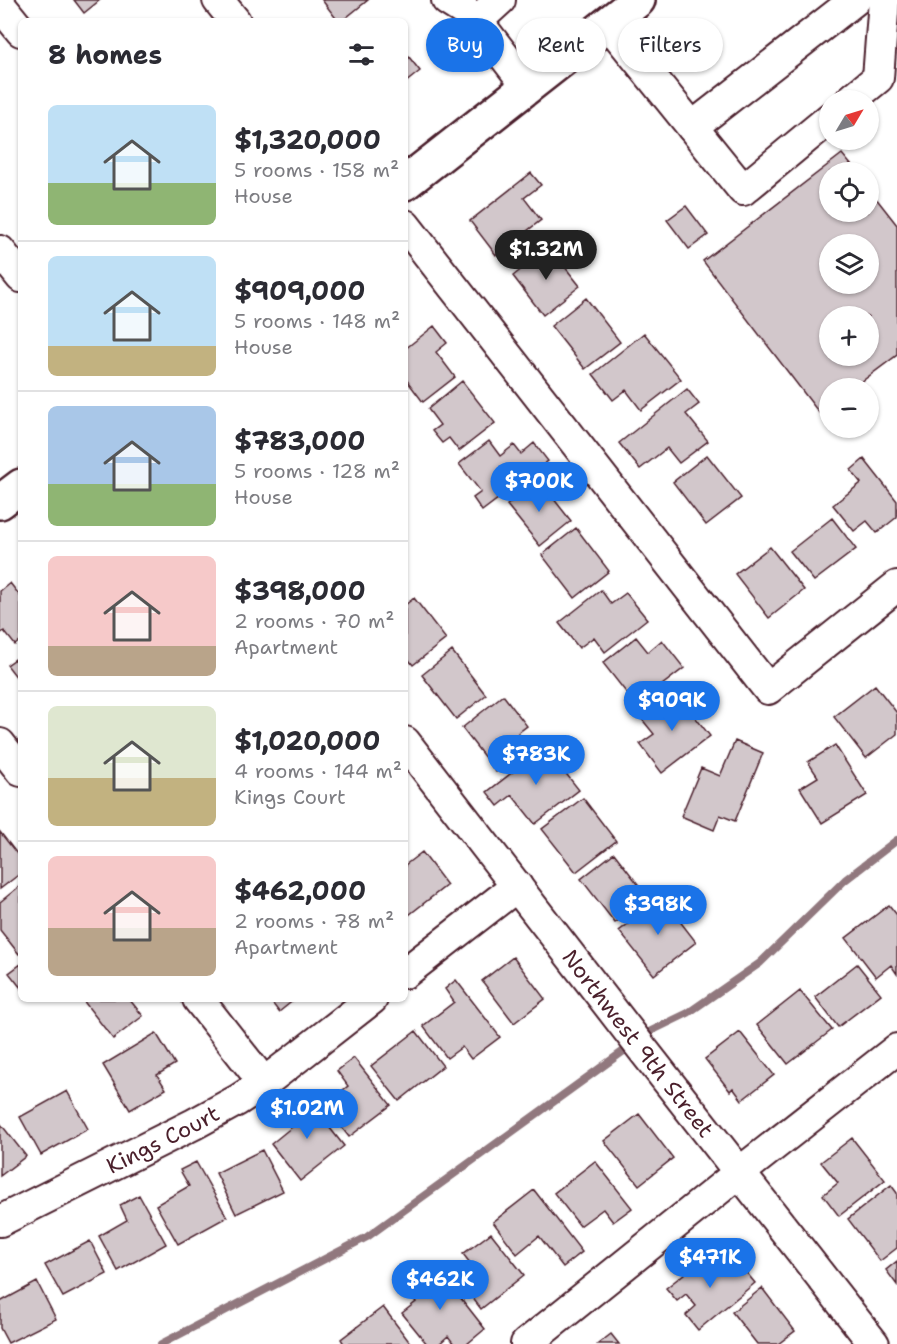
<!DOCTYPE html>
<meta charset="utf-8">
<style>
:root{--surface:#fff;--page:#f7f7f7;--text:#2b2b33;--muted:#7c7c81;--line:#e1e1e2;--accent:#1a73e8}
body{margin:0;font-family:"Shantell Sans",sans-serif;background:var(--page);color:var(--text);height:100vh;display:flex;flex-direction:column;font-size:22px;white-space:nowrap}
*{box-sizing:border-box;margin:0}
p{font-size:20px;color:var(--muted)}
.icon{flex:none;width:33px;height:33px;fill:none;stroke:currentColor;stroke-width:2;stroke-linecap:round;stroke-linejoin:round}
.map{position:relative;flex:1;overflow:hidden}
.side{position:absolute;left:18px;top:18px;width:390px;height:984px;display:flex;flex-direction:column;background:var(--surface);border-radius:9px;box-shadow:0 2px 4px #0004}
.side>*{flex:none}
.guide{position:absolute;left:426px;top:18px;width:381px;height:54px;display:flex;gap:12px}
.needle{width:39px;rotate:52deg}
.fabs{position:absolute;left:819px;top:90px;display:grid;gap:12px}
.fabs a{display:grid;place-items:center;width:60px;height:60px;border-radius:50%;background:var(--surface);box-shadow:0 2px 4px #0004;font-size:30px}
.price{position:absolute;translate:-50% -51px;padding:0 14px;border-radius:21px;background:var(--accent);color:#fff;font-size:20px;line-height:39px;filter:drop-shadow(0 2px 3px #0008)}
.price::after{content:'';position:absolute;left:50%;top:36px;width:18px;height:14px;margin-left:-9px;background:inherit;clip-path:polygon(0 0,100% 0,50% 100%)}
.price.current{background:#222;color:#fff}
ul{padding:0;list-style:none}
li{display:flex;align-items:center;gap:18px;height:150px;padding:0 30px}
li+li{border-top:2px solid var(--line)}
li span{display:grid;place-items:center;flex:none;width:168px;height:120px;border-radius:9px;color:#555}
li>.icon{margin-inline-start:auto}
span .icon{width:72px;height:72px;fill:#fffc;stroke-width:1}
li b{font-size:26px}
h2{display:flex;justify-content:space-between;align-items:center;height:72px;padding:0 30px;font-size:26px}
.chip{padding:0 21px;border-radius:27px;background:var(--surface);box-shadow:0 2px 4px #0004;font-size:21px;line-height:54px}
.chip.current{background:var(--accent);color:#fff}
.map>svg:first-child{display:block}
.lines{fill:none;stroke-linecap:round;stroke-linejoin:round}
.stream{stroke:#91787e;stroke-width:8}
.building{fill:#d2c7cb;stroke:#4a1f2b;stroke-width:1.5;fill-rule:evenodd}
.minor-casing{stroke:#4a1f2b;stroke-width:34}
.major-casing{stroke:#4a1f2b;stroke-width:38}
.minor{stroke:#fff;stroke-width:30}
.major{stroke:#fff;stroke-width:33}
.labels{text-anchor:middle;stroke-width:6;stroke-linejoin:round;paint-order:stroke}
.street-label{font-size:22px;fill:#4a1f2b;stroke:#fff}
</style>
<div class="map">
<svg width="897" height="1344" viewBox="0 0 897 1344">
<rect width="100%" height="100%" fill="#fff"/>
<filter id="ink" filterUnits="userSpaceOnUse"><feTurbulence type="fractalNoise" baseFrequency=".0167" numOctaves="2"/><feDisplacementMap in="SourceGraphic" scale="12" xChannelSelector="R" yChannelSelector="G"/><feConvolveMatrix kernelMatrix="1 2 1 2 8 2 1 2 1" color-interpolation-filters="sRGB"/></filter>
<g filter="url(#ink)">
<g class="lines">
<!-- stream -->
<path class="stream" d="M641,1038L651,1031L688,1013L760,963L845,880L897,840
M161,1344L367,1237L632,1045"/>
</g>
<!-- building -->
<path class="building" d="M74,0H100L84,13Z
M322,0H368L342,21H338Z
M405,52L420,71L405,83Z
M842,154L857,172H830V212H868V188L897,225V355L853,388H830V407L820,414L703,261ZM830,244H868V284H830ZM830,316H868V356H830Z
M531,173L541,185L524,198L541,220L496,255L470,221Z
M686,206L708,235L689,249L667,220Z
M549,247L580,286L543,315L513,276Z
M586,298L620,342L585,369L551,326Z
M434,326L447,343L436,352L455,377L423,402L405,378V349Z
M644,333L681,379L641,410L626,390L613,400L593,374Z
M462,381L495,423L459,451L449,438L442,443L432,431L440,425L428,409Z
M687,389L699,404L686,414L708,441L679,463L667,448L640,469L619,443Z
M489,441L500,456L514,445L521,454L534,443L548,461L482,511L473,498L481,492L459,464Z
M707,455L741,498L706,525L673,482Z
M864,459L897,501V517L877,533L867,521L854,531L833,505L861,483L851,470Z
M539,480L571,521L540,546L507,505Z
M832,518L856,549L814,581L790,551Z
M576,528L609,571L575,598L542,555Z
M770,547L804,590L769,618L735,574Z
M10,583L21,597V640L15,645L4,631L0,634V591Z
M601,590L611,604L626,593L647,619L605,652L594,637L579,648L559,623Z
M414,598L446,639L413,665L405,655V605Z
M636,637L648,652L662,640L684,668L636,705L603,663Z
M452,651L486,695L456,719L422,675Z
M21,655V683L7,665Z
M875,685L897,713V734L866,758L834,717Z
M675,691L710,736L662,773L640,744L654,734L641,718Z
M503,695L527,726L518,733L528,747L496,772L462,728Z
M735,741L763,753L735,821L720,815L714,830L681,816L701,768L720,776Z
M835,745L867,795L822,823L800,788L818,777L808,762Z
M545,747L579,790L535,824L512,795L498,806L487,792Z
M583,798L616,841L576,872L542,829Z
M0,832L21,859V873L0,889Z
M422,852L447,885L405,918V865Z
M614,853L648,897L615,923L581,879Z
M21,885V952L19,954L0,930V902Z
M662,898L696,942L654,975L619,931Z
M889,905L897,915V974L891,965L876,977L846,938Z
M513,957L545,999L514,1023L482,981Z
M21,964V988L9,973Z
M857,964L881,994L838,1027L815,997Z
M456,980L500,1037L471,1059L462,1047L447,1058L423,1026L454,1002L445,989Z
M800,991L832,1030L788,1064L757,1025Z
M82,999H129L143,1016L113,1039Z
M269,999H295L279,1012Z
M416,1031L443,1066L399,1101L371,1066Z
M740,1032L774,1075L742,1100L733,1088L730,1091L705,1059Z
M156,1033L175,1064L157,1075L166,1089L130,1110L103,1065Z
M354,1058L391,1105L349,1137L324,1105L348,1086L337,1071Z
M67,1091L88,1129L41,1155L20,1117Z
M304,1095L344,1146L300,1181L271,1144L298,1122L287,1108Z
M639,1114L673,1158L639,1185L604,1141Z
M0,1123L26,1156L0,1176Z
M852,1138L885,1180L839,1216L823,1195L838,1183L821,1162Z
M262,1150L283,1191L236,1214L216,1173Z
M595,1161L632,1208L613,1222L603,1209L580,1226L554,1193Z
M196,1162L227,1217L178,1244L156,1205L189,1186L180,1170Z
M891,1185L897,1193V1248L880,1261L848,1219Z
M534,1190L582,1252L563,1267L539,1236L517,1254L493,1222Z
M139,1195L166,1244L118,1271L99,1236L127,1220L120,1205Z
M491,1233L524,1275L481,1309L455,1275L470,1263L463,1254Z
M90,1241L107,1274L63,1297L45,1265Z
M708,1255L721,1272L736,1260L755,1283L698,1330L686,1315L696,1306L686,1294L677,1301L666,1288Z
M897,1261V1285L886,1270Z
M434,1264L485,1329L467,1344H454L448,1336L439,1344H427L402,1313L416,1302L405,1287Z
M37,1282L56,1319L8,1343L0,1328V1302Z
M762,1288L795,1331L778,1344H757L732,1312Z
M383,1307L411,1344H344L341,1339Z
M611,1334L619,1344H598Z"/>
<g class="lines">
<defs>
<g id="minor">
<path d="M218,0L235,21"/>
<path d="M447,0L474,17L528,87"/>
<path d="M0,5L21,31"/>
<path d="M477,21L500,0"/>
<path d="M608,23L743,190L830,118"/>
<path d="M851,100L878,78L884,0"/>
<path d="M692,127L855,0"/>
<path d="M405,225L768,689L897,586"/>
<path d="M0,251L21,277"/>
<path id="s1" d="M405,742L644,1051L874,1344"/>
<path d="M0,744L21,771"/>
<path d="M405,973L517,886"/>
<path d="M198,999L264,1083"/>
<path id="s2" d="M0,1221L194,1124L238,1100L264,1083L299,1056L372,999"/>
<path d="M526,1344L739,1173L897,1049"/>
</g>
<path id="major" d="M405,183L638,0
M0,502L21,486"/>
</defs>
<!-- minor casing -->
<use href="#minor" class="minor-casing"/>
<!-- major casing -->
<use href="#major" class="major-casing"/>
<!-- minor -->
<use href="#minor" class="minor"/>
<!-- major -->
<use href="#major" class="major"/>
</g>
</g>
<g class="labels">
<!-- street labels -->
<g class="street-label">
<text dy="8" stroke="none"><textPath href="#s1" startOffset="381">Northwest 9th Street</textPath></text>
<text dy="8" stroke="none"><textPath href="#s2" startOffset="182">Kings Court</textPath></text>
</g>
</g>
</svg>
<div class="fabs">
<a><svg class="needle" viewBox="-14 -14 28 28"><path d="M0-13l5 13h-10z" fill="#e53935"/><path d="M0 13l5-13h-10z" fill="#7c7c81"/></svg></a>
<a><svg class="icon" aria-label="locate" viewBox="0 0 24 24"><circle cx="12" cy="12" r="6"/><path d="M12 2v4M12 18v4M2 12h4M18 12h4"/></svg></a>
<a><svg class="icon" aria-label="layers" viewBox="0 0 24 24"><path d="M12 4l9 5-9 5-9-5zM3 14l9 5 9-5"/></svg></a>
<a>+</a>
<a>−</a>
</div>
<b class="price current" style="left:546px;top:281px">$1.32M</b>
<b class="price" style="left:539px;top:513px">$700K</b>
<b class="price" style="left:672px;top:732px">$909K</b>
<b class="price" style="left:536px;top:786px">$783K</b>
<b class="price" style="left:658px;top:936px">$398K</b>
<b class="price" style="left:307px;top:1140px">$1.02M</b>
<b class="price" style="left:710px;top:1289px">$471K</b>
<b class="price" style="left:440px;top:1311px">$462K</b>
<div class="guide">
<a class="chip current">Buy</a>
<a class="chip">Rent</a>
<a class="chip">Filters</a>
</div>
<section class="side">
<h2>8 homes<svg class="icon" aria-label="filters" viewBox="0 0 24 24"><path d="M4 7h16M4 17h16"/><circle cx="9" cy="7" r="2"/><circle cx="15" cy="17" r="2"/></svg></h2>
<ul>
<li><span style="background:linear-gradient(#bfe0f5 65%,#8fb573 0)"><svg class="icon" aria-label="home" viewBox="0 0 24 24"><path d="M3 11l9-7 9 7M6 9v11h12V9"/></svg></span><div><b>$1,320,000</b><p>5 rooms · 158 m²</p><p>House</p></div></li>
<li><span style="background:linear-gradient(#bfe0f5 75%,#c2b280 0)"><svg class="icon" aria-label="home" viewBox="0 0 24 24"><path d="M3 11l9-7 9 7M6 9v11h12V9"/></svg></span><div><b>$909,000</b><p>5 rooms · 148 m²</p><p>House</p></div></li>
<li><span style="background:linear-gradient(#a9c7e8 65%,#8fb573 0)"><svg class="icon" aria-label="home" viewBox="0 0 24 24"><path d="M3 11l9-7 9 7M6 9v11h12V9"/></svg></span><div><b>$783,000</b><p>5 rooms · 128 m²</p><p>House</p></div></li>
<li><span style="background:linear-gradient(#f6c9c9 75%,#b9a48a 0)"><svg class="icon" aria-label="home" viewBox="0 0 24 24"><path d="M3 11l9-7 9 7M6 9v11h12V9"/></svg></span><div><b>$398,000</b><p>2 rooms · 70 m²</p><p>Apartment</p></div></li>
<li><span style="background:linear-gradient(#dfe7d0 60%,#c2b280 0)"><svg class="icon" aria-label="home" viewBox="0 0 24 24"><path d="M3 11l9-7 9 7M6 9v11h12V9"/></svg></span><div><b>$1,020,000</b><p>4 rooms · 144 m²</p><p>Kings Court</p></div></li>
<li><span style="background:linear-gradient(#f6c9c9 60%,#b9a48a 0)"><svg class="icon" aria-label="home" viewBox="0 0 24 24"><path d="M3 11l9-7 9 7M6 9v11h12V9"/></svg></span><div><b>$462,000</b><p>2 rooms · 78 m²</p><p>Apartment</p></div></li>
</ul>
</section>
</div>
